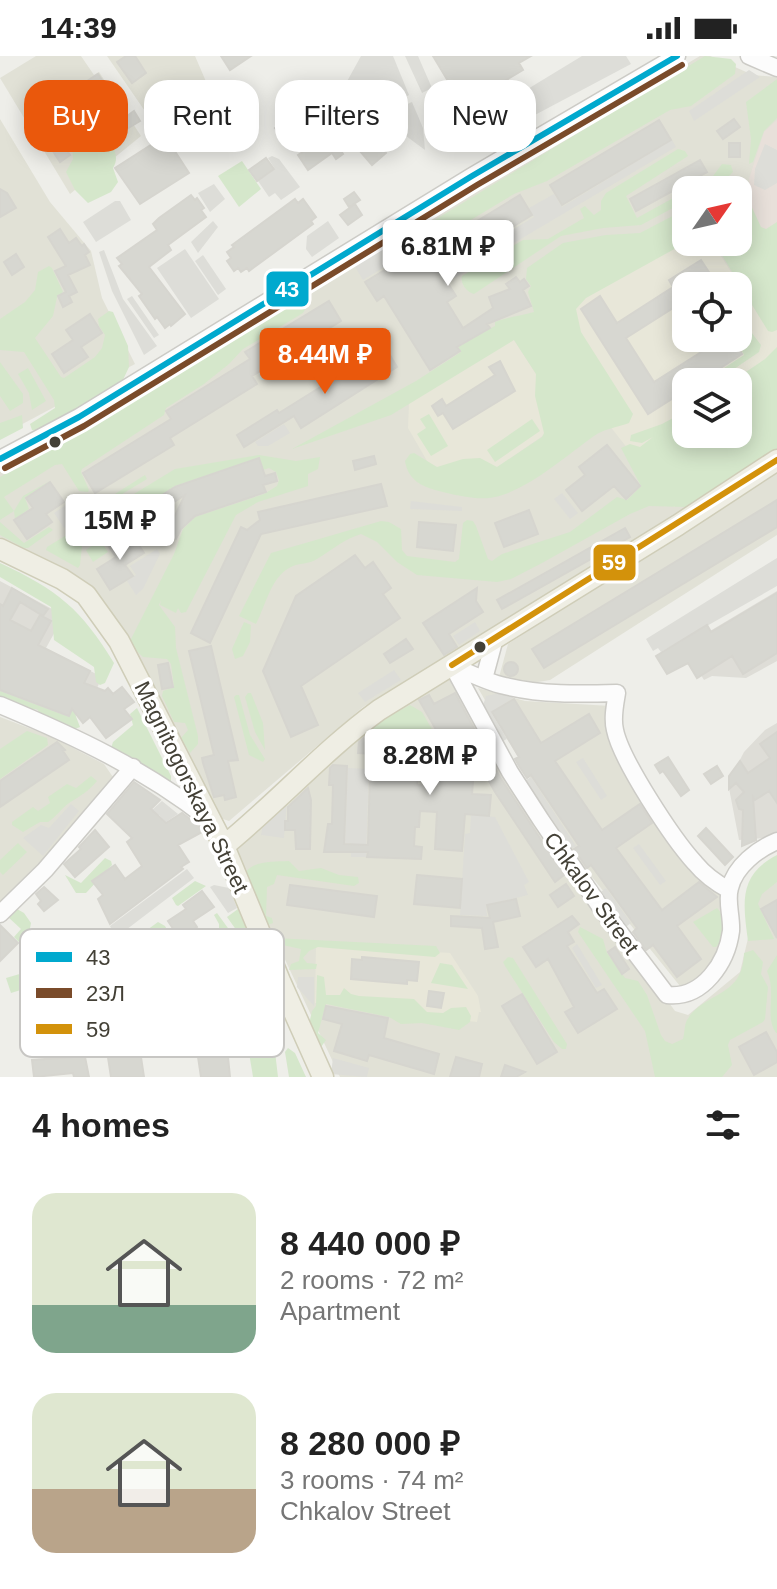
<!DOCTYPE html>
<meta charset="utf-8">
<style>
:root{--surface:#fff;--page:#f2f2f2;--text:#222;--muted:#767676;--accent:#ea580c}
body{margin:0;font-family:Helvetica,sans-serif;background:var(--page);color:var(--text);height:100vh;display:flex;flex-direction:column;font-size:30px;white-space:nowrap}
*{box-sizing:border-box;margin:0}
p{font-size:26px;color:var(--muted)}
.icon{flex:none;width:44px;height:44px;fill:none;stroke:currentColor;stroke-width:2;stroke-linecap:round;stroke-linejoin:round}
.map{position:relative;height:1021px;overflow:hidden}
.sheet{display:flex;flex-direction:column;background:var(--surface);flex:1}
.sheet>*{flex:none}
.banner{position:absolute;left:24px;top:24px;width:730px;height:72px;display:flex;gap:16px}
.needle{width:52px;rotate:56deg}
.controls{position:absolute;left:672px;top:120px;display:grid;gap:16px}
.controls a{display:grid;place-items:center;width:80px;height:80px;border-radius:16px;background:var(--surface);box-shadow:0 4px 20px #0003;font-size:40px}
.price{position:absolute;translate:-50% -68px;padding:0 18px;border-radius:8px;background:#fff;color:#222;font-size:26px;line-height:52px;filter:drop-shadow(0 2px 4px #0008)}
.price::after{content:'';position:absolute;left:50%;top:48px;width:24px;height:18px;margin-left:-12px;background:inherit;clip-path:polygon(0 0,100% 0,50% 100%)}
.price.active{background:var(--accent);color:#fff}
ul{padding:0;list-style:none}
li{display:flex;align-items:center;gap:24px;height:200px;padding:0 32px}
li span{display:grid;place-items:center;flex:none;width:224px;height:160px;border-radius:24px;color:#555}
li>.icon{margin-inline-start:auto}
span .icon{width:96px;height:96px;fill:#fffc;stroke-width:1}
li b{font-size:34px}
h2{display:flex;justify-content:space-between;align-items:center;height:96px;padding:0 32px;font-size:34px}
.tag{padding:0 28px;border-radius:24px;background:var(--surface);box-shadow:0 4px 20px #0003;font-size:28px;line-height:72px}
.tag.active{background:var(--accent);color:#fff}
.status{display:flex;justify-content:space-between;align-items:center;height:56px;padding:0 40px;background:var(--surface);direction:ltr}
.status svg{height:22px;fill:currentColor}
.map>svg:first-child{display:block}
.residential{fill:#e1e1d6;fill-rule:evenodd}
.industrial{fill:#deddd7}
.education{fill:#e8e7d9;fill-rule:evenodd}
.medical{fill:#e8e0da}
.green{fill:#d5e7cb}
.parking{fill:#ddddd8}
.building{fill:#d7d7d1;stroke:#d6d5cf;stroke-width:2}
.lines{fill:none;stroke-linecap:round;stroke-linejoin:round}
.minor-casing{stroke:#cccbc6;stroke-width:19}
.major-casing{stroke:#cfcdb8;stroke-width:23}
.minor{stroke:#fcfcfc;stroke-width:16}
.major{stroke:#efeee4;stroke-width:20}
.bus-1-casing{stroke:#fff;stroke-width:12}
.bus-2-casing{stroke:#fff;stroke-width:12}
.bus-3-casing{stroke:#fff;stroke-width:12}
.bus-1{stroke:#00a9ce;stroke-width:6}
.bus-2{stroke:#7a4b2a;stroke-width:6}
.bus-3{stroke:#d3920b;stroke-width:6}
.bus-dot{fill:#434036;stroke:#fff;stroke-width:3}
.labels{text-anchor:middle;stroke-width:7;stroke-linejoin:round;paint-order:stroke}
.street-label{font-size:22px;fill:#434036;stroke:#fff}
.key{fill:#fff;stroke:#c7c6c3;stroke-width:2}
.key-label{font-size:22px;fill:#434036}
.line-badge{stroke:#fff;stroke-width:3}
.badge-label{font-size:22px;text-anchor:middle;font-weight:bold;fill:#fff}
</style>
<div class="status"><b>14:39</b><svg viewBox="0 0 49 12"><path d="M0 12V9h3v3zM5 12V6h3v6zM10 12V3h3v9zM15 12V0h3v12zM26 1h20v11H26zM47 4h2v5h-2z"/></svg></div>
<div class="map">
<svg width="777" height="1021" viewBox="0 0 777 1021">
<rect width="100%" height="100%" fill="#eeeee9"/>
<!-- residential -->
<path class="residential" d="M36,0H81L94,19L99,16L141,80L70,138L0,22Z
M107,0H195L220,58L160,77Z
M700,0H710L753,19L777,21V390L695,447L363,651L229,765L217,761L130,588L109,553L88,532L66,515L0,481V410L81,367ZM686,134H738V186H686ZM686,230H738V282H686ZM686,326H738V378H686Z
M0,63L50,146L91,195L102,242L135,308L0,380Z
M777,414V479L550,624L514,630L498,625L508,588Z
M450,617L564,804L675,955L688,959L740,916L750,874L751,826L777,804V1021H340L231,788L333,695Z
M478,632L525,645L611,650L608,679L629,725L687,809L723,838L725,877L717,908L684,935L575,800Z
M0,661L50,680L104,708L115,724L0,855Z"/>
<!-- industrial -->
<path class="industrial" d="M0,525L52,553L57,572L46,592L102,621L90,648L75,660L71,667L0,640Z
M777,535V605L746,622L712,620L704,624L691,603L710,575Z
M777,667V781L739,784L728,727L744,696L765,674Z"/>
<!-- education -->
<path class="education" d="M686,186H712L761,263L777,255V383L674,451L590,345L575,256L580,235ZM686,230H738V282H686ZM686,326H738V378H686Z
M512,281L566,364L499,410L458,427L434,417L408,372L409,347Z
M316,888L450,897L478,940L481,956H479L477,966L315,947Z"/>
<!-- medical -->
<path class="medical" d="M777,64V201L752,161L749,123L764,76Z"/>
<!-- green -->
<path class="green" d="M705,0L731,3L736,8L735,18L691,50L670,54L547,125L514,138L414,198H408L404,191L405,182Z
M777,23V62L764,75L753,106L749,108L751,83L746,46Z
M96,76C109,83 122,98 113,112L118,126L111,136L88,147L75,134L66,116L73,103L72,90L75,85L87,77Z
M678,93L685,95L688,100L626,140L637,162L686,135V145L641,169L603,172L561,180L474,238C466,236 460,227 462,220L523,184L548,183L584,162L580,153L585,150L594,159L601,154V145L606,137Z
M242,105L261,133L239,151L218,120Z
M722,108L731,109L733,116C716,133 711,134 687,134L713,120Z
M738,143L749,145L761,171L766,173L777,166V274L772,276L768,275L714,186H738Z
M686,153L687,186L586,242L576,253L581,276L633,358L629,367C618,371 604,373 594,380C567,399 528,434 495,441C479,445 455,439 439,435C422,431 408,424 405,405L410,398L414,397L437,411L463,403L480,402L497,411L542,381L544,377L535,340L536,318L514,284L391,359L292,393L416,325L461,296L452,279L467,285L495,270V266C508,261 520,260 534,256L528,236L531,230L526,223L527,212L563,187L606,179L640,177Z
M49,210L52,212L63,236L57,241L53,260L35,282L61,321L64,322L95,301L102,292L105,279L99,270L98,263L109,255L113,256L128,290L129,311L122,326L38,375L32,374L30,368L55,352L54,344L24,296L0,294V263L25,246L35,234L38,216Z
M282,248H302L306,252L303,257L243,293L229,308L204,328L166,352L164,359L82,413L81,416L89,434L88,436L79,435L62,408L55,409L4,441L14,455L23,440L50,425L25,442L29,453L15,463L14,455L0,464V421L49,394Z
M745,268L761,289L759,296L715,326H703L744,299L735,282H738V273Z
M777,291V394L685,451L649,450L630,458L542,507L511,523L497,526L417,519L397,506L377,486L361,478C344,483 332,494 317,503C310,508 301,507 293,510C271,519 266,549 256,568L239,560L271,497L381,465L389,466L401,473L402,494L407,500L455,506L459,503L463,467L467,464L473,465L476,470L488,503L492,505L502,498L570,476L617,441L627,444L641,430L621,392L630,388L640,391L653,381L642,387L630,385L631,379L662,368L686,355V378H738V326H731L765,303Z
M0,306L23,338V347L10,355L0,340Z
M28,312L46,345L32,354L29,337L18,318Z
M429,358L448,390L431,400L417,378L426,372L420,363Z
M22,359L23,372L0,384V367Z
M532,363L540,375L495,406L487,394Z
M259,399L296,405L320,401L318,413L308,418V430L258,446L236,459L186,556L181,557L178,552L176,557L160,549L161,544L159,549L175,571L176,592L198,680V688L190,697L181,682L188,674L185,667L174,666L162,640L163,635L174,631L171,608L167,603L143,601L131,590V583L174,498L183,473L195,461L264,438L277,430L279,424L276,416L269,412L263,414L259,402L175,430L82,490L80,509L78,512L46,494L47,491L175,413Z
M145,419L147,423L99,452L86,453L88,448L107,443Z
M0,466L24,487L49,471L53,474L28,492H24L0,479Z
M100,484L108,496L93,506L86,494Z
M0,507C58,534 81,553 114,607L105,627L100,629L96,626L94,611L54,584L51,551L0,521Z
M244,566L251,569L250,586L243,600L235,603L232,593Z
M0,635L69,661L74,649L80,653L75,658L80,671L72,674L41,660L37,653L29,654L0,643Z
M248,637H251L263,667L265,694L255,676L245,641Z
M236,639H239L250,679L265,703L263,706L249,699L234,641Z
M410,649L422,656L433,675L431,681L366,677L373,669Z
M137,652L171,720V725L167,727L111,692L113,686L133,669L130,658Z
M27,675L47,682L48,689L0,723V693Z
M91,720L97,725C88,736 80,740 69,747C61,753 56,761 48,766H40L23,776L12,769V766L33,751L38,755L50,747L48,741L67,728L76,732Z
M18,787L27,796L3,819L0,816V804Z
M777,799V826L762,838L758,848L774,883L748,885C743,847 738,819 777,799Z
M105,802L111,805L112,809L86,837H76L65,819L81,827Z
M289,805L299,815L321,812L339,819L358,821L359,827L354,830L277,819L274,828L267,831L266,860L272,862L273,867L265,870L244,819C251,804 274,806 289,805Z
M195,825L206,830L178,850L176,849L172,842Z
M717,852C727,862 726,881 716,891H713L693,866Z
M17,853L24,857L31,867L29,878L20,887L14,881L21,873L7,860Z
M238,853L255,893L254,899L227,861Z
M217,857L241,890L240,893L203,896L191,892V888C199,881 210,879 219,873V868L214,859Z
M158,866L165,870L173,885L142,881L147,874Z
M580,871L603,883L607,897L625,922L638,925L647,939L661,979L665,985L672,988L683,983C685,976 684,970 687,964C705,935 743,942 744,897L753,894L763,906L761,918L768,931L765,963L763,966L730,984L728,989L732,1009L722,1021H655L645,975L578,876Z
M274,882L436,890L440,897L435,901L318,891L309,895L303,902L307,907L317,908L316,913L289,914L291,908L299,905L301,893L278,888Z
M777,899V977H776C764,960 777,938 767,915Z
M508,901L513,902L567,988L566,993H562L554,986L505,910L503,906Z
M440,907L452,909L468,933L431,927Z
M23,917L27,932L11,937L6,922Z
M317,919L324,921L326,939H340L344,932L351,938L359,940L414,943L427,956L443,957L451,952L466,951L471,960L470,966L459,974L422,967L401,968L389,961L326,948L318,977L326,984L321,991H315L307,977L312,955L316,950Z
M259,940L269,944L278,1021H253C250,998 238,957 259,940Z
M288,992L295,997L306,1021H289L285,996Z"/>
<!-- parking -->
<path class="parking" d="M361,0H393L409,39L402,43L405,49L412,46L423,72L425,94L349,38L345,29Z
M405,0H418L432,32L422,37Z
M582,0H626L631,8L503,76L495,63L484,69L480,62Z
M749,14L760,21L694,65L689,55Z
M672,84L676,91L455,222L449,212L534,161L529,152L554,138L562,151Z
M765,88L777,94V127L765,134L754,129L755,113Z
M272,100L279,103L300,131L281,144L275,137L269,141L258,125L275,113L268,102Z
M214,128L225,143L210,156L198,137Z
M115,145H120L131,164L96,186L83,166Z
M213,165L218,171L198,197L191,186Z
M328,165L339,182L312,201L306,193L307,180Z
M391,186L401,201L363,224L354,209Z
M185,193L219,243L191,262L157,212Z
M104,194L123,243L157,290L144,299L112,235L99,196Z
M203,199L226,233L218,239L195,205Z
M132,240L159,279L154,282L127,243Z
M284,368L290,377L268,390H258L255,386Z
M562,437L578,457L570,463L554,443Z
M75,443L85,458L64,472L54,457Z
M411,445L462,451V455L410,453Z
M131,459L139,470L107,491L100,480Z
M157,493L160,498L143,533L136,539L127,525L136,519L130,510Z
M777,502V530L661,596L658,592L653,595L646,583Z
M475,566L480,575L459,589L453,580Z
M394,614L401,624L365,646L358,637Z
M509,635L513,642L491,656L507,683L499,687L481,656L486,640Z
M583,702L607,740L601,744L576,706Z
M348,712L369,713L366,801H351V787H345Z
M531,721L576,790L565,797L520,728Z
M287,744L284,782L261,779L264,764Z
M162,745L178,758L166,766L159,759L146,770L140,765Z
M71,748L79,755L43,800L23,782L41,769L49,772Z
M471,759L495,761L529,826L524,829L528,839L486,849L487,860L460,859L465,778L470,777Z
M639,788L666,825L660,829L633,792Z
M187,813L194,822L118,880L111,872L110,870Z
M214,829L229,832L237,852L228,857L210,831Z
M606,832L631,867L623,873L598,838Z
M577,888L602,929L596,932L572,892Z
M298,921H314V950L297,931Z
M333,1002L369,1012L367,1021L331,1018Z"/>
<!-- building -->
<path class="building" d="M126,0H135L146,17L132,27L117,6Z
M221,0H251L230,14Z
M433,0H531L519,7L523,14L481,39L478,34L460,45Z
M98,18L109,35L91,47L95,52L74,66L80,74L70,80L54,57L93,35L87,25Z
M134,55L140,65L117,79L109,66L124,56L127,60Z
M351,58L361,73L338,90L343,98L336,103L332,97L308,114L298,99L321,84L314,75L327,65L332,71Z
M290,59L302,72L287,86L275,72Z
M495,63L503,76L492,82L484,69Z
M734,63L740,71L723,83L717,75Z
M659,64L671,84L562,149L550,129Z
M165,80L189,117L140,148L115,112Z
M58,82L70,99L60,106L49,89Z
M374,83L386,97L372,109L360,95Z
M729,87H740V101H729Z
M266,102L274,113L257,125L249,114Z
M700,104L707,116L636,155L630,143Z
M0,133L7,137L16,152L0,161Z
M354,136L360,144L349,151L344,143Z
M191,139L195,144L197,142L204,152L201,154L206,161L168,189L171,194L149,211L185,258L171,270L170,268L165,272L157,261L155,263L139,240L142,238L119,210L122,208L117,202L157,174L153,168L159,162Z
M520,139L532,159L440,215L456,240L447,246L463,272L493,252L489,241L510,233L506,228L516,221L520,226L524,223L529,230L523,234L531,250L487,268L490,272L457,291L460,295L430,314L384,240L377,245L365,226L398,206L401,211Z
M295,143L298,147L303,143L316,161L311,165L313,168L249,215L247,212L241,216L238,212L234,215L227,205L231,202L227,196L234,191L232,189Z
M355,148L362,159L348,169L340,159Z
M60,173L69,187L76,182L82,190L84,188L89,196L85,199L90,209L68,219L77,236L69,240L72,246L63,251L58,240L66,236L55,215L66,210L48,181Z
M16,198L24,211L12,219L4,206Z
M701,204L718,230H686V262L678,249L626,282L654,326L706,293L699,282H714L716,286L723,282H732L742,298L699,326H686V334L648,358L581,253L600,240L617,267L673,231L669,224Z
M329,245L341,265L252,320L257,328L170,382L174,389L95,437L83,417L171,363L166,355L250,303L245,296Z
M90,258L102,277L81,291L88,301L64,317L52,298L73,284L66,274Z
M385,291L397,311L301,372L294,360L244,391L237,379L277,354L279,357Z
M500,305L515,335L453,373L443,357L438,360L432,350L442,343L446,350L495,319L489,311Z
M607,389L640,430L626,443L614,430L582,455L566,434L585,419L579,411Z
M374,400L376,408L355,414L353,405Z
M259,402L265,420L275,417L277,425L263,429L266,436L195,460L181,473L176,483L166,478L185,439L149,462L142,452L175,431Z
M50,426L64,446L46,458L52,466L27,483L14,464L33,452L26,442Z
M381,428L387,450L261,478L210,587L191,577L241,471L247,474L260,464L258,456Z
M777,444V471L544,612L532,593Z
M529,454L538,478L504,491L495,467Z
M419,466L456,469L453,495L417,491Z
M625,472L630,481L502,553L497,544Z
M131,477L144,497L125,509L133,520L110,534L97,513L116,501L109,491Z
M355,499L365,512L373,506L391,532L383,538L400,562L301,630L318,669L291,681L263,615L296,540Z
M12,532L48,553L43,560L20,546L10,564L31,575L40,559L51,565L38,589L90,615L84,627L105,635L108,632L113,638L122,631L134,646L124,653L132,663L106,682L90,661L83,667L72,653L69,660L0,634V548L3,550Z
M477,532L476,545L483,556L449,578L457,591L444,599L423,567Z
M777,537V597L743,618L732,600L697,622L688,607L667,618L656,600L707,569L711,576Z
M406,583L413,593L390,607L384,598Z
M211,590L237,700L238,704L228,705L236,741L225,744L224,739L214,741L203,707L202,702L214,699L189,595Z
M504 613a7 7 0 1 1 14 0a7 7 0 1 1-14 0Z
M168,607L173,631L162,633L158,609Z
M455,637L500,721L564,819L555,826L495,736L475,700L472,738L491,739L489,760L465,758L462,795L435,793L437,756L420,755L419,771H415L414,790L422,791L421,803L367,801L368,796H324L328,768H332L333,729H329L330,712L333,709L347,710L344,788L368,789L370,717L418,719L417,729L437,730L438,710L458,712L419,644L429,639L434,648Z
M514,643L541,687L589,658L600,677L555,705L602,774L640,748L652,767L616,792L662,854L699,826L717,841L677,870L701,903L677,921L653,889L646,894L633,876L637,872L591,809L587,812L574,793L579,790L531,719L527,722L519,710L515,703L519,701L492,656Z
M777,676V747L769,735L755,744L753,741L756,784L742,790L743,754L739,753L736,744L744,736L736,727L729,733V720L740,705L748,717L770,702L760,688Z
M366,680L434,682V701L358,697L359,686Z
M57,686L65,694L63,695L69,704L0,751V725Z
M668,701L689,734L681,740L663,715L660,717L655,709Z
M717,710L723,720L711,728L704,718Z
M134,726L160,744L151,753L166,767L182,757L199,770L202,776L178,789L189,806L181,811L183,813L110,868L98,843L103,839L92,825L115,809L125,823L142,810L127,786L132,782L107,758Z
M308,732L311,744L310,793H296L295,774H285V765H288V751Z
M706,772L733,801L725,809L698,780Z
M95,774L109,791L75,821L64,808L81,793L79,791Z
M417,819L462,823L460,852L414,848Z
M566,828L574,840L558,851L550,839Z
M290,829L377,840L374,861L287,849Z
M44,831L58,844L44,855L38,848L41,845L36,838Z
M202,835L214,851L193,865L197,871L180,883L168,865L186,853L183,849Z
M516,843L520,860L493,866L498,891L485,893L482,872L451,870V860L490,862L487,849Z
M777,844V882L761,853Z
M572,860L579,868L568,876L574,886L567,890L597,937L604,933L617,953L578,977L565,956L574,951L548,903L536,911L523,891Z
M0,869L18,887L0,905Z
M615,891L629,913L622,918L608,896Z
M362,901L419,906L417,925L407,924V928L351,923L352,903L362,904Z
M126,920L129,942H132L144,1021H111L98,936L70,940L68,928Z
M429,935L444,937L441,952L427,950Z
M522,938L557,996L537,1008L502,950Z
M326,950L388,962L384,982L439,998L434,1018L369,999L367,1005L334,995L342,968L323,963Z
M77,961L89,1021H74L73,1017L34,1021L32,1004L72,1001L67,963Z
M225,971L230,1021H201L194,974Z
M766,976L777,996V1006L754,1019L739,991Z
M456,1001L482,1008L479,1021H450Z
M505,1009L525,1016L516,1021H501Z"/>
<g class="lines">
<defs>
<path id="minor" d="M749,0L777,12
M0,403L79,361L472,120L677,0
M452,609L510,716L541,764L599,849L667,939C703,943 727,906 731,875C732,861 726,845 730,832C735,810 758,793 777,785
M452,609C469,617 486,626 505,630C542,639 579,638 617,637C615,649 612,662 615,674C621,704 673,783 695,807C704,818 716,827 729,834
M484,623L495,582
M0,649C74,680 145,713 208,763
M0,858L45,814L133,711"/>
<path id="major" d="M0,493L62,523L86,539L119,585L224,790L280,925L323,1021
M224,790C278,746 324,694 379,654L678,469L777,404"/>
</defs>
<!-- minor casing -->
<use href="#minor" class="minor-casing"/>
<!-- major casing -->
<use href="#major" class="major-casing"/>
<!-- minor -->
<use href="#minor" class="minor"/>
<!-- major -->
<use href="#major" class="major"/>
<defs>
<path id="bus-1" d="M0,403L79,361L472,120L677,0"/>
<path id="bus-2" d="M5,412L84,370L477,129L682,9"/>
<path id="bus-3" d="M452,609L777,404"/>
</defs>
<!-- bus-1 casing -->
<use href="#bus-1" class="bus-1-casing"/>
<!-- bus-2 casing -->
<use href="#bus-2" class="bus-2-casing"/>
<!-- bus-3 casing -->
<use href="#bus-3" class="bus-3-casing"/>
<!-- bus-1 -->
<use href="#bus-1" class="bus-1"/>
<!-- bus-2 -->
<use href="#bus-2" class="bus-2"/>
<!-- bus-3 -->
<use href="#bus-3" class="bus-3"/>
</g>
<!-- markers -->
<g class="bus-dot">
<circle cx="55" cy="386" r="7"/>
<circle cx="480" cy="591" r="7"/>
</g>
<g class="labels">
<!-- street labels -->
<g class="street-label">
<text transform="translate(192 731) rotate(64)" y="8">Magnitogorskaya Street</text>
<text transform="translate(592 837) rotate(54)" y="8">Chkalov Street</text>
</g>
</g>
<!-- legend -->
<rect x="20" y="873" width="264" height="128" rx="12" class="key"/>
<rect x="36" y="896" width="36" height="10" fill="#00a9ce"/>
<rect x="36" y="932" width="36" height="10" fill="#7a4b2a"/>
<rect x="36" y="968" width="36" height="10" fill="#d3920b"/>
<g class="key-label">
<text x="86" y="909">43</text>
<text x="86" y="945">23Л</text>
<text x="86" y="981">59</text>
</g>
<g class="line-badge">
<rect x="265" y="214" width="45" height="38" rx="8" fill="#00a9ce"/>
<rect x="592" y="487" width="45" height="39" rx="8" fill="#d3920b"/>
</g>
<g class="badge-label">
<text x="287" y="241">43</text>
<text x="614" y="514">59</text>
</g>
</svg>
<div class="controls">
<a><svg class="needle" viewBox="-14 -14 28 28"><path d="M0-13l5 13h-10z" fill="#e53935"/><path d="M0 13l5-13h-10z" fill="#767676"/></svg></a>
<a><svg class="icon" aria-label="locate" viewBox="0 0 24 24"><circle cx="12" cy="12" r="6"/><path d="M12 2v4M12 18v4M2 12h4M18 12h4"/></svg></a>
<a><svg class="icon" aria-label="layers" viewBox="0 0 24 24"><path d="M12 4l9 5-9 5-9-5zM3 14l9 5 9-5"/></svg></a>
</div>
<b class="price" style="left:448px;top:232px">6.81M ₽</b>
<b class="price active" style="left:325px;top:340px">8.44M ₽</b>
<b class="price" style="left:120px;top:506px">15M ₽</b>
<b class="price" style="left:430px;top:741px">8.28M ₽</b>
<div class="banner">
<a class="tag active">Buy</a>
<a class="tag">Rent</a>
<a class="tag">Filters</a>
<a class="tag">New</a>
</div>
</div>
<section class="sheet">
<h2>4 homes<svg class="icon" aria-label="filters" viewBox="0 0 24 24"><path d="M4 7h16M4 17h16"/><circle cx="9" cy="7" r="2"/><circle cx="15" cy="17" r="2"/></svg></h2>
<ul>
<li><span style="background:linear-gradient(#dfe7d0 70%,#7fa58c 0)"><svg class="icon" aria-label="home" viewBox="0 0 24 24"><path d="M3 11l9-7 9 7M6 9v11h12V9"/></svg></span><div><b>8 440 000 ₽</b><p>2 rooms · 72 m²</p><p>Apartment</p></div></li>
<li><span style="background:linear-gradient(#dfe7d0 60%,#b9a48a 0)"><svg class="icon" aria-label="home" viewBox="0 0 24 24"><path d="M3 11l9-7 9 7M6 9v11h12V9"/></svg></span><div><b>8 280 000 ₽</b><p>3 rooms · 74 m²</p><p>Chkalov Street</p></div></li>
</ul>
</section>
